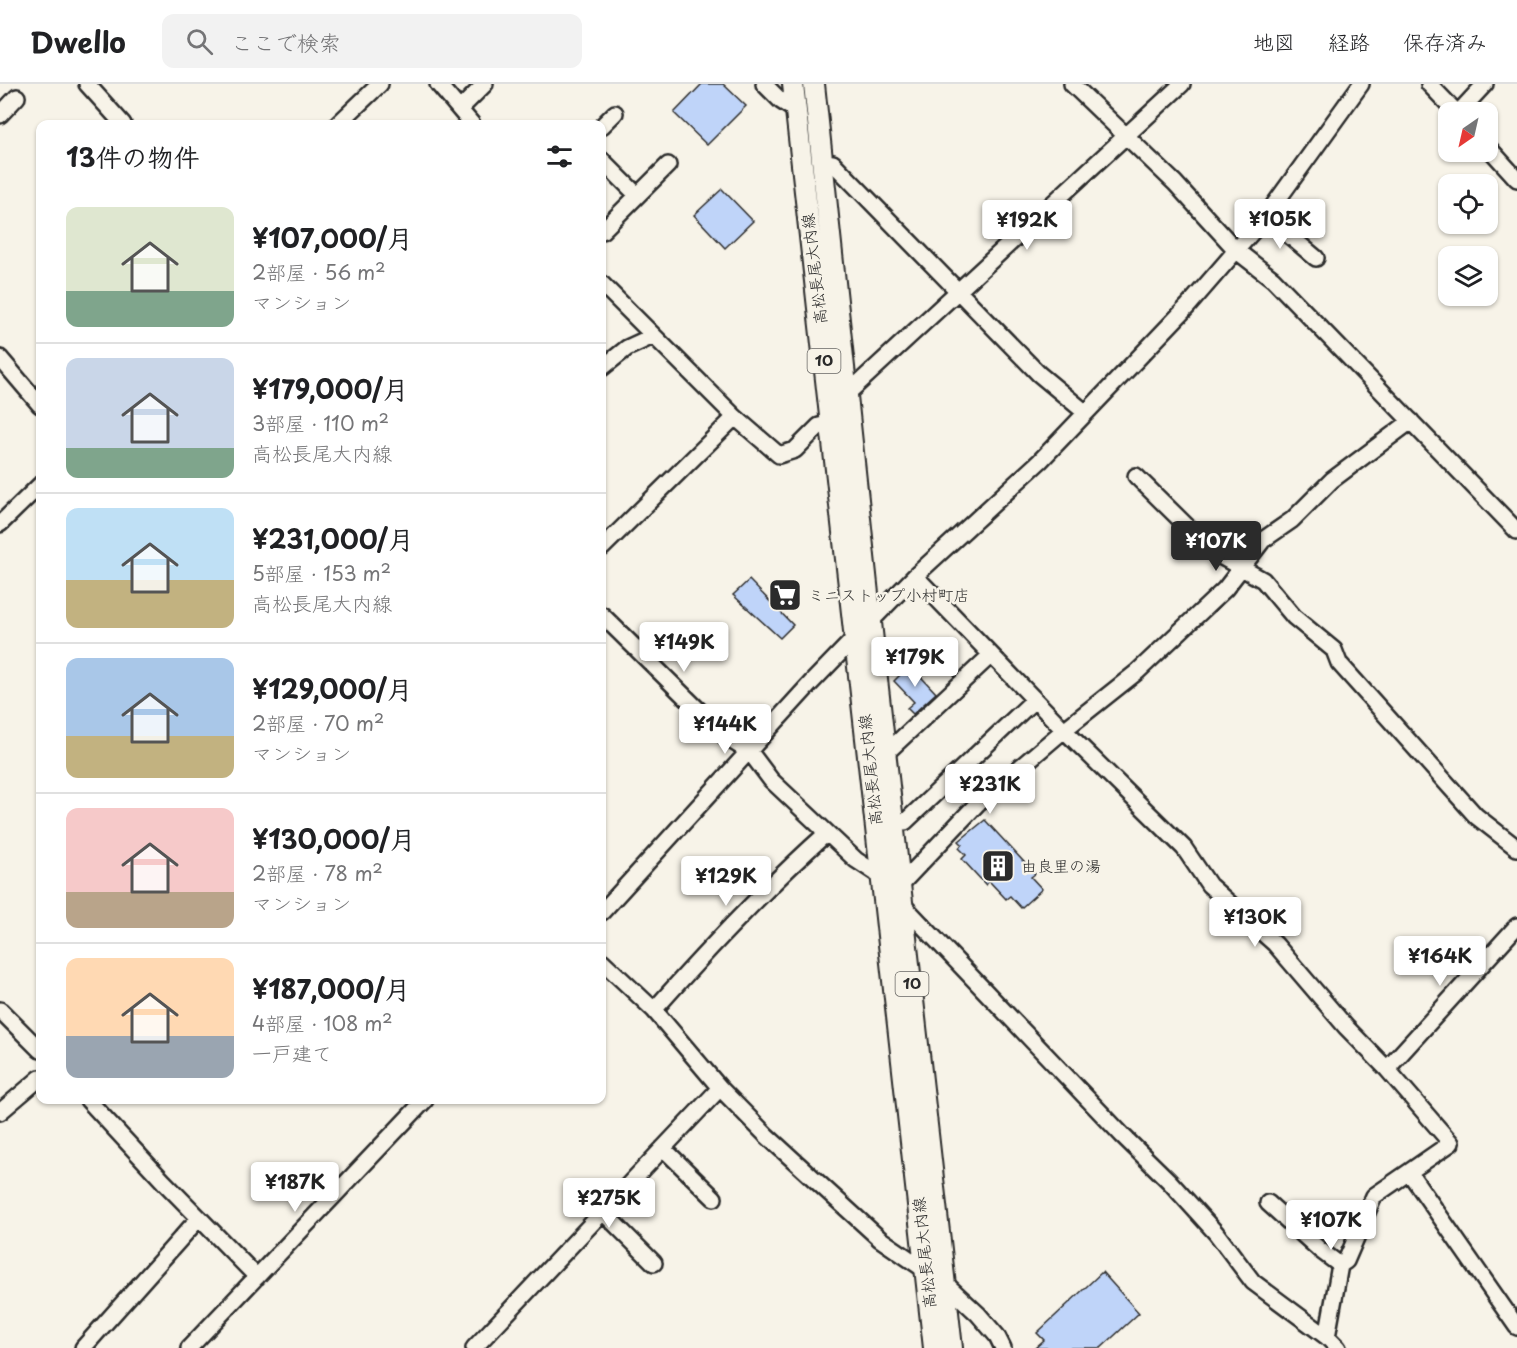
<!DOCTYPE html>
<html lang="ja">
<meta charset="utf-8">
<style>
:root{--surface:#fff;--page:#f2f2f2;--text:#202124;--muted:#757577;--line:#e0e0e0;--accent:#2b2b2b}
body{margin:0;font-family:"Playpen Sans","Klee One",sans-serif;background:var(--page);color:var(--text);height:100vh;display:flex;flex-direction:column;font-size:22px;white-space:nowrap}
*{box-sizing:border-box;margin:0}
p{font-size:20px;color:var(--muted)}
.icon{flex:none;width:33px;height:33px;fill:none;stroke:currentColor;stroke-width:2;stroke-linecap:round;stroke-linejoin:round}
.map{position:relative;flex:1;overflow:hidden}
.panel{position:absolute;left:36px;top:36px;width:570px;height:984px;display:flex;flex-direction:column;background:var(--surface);border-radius:12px;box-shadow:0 2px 4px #0004}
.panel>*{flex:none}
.needle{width:39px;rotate:214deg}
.tools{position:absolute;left:1438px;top:18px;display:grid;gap:12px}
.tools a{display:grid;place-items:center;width:60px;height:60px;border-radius:12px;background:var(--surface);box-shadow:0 2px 4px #0004;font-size:30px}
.price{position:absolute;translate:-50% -51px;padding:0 14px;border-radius:6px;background:#fff;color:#222;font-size:20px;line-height:39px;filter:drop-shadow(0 2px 3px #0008)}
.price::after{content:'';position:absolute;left:50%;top:36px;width:18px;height:14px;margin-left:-9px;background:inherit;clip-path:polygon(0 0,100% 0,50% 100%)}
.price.current{background:var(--accent);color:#fff}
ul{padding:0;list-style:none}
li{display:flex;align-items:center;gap:18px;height:150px;padding:0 30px}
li+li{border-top:2px solid var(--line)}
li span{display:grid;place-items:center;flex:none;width:168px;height:120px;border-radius:12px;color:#555}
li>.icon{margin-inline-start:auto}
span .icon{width:72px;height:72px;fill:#fffc;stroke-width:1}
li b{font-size:26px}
h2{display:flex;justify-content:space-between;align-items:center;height:72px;padding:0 30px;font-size:26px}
header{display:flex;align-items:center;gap:36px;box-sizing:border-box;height:84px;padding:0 30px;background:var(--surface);border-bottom:2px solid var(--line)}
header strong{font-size:28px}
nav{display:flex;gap:33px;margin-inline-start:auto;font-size:21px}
.search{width:420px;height:54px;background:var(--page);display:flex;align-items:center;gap:15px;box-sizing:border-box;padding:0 21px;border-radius:12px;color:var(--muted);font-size:22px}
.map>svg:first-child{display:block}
.building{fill:#bfd4f9;stroke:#2b2b2b;stroke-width:1.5}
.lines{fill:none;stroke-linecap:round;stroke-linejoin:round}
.minor-casing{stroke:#2b2b2b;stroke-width:20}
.major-casing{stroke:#2b2b2b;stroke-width:24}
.minor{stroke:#f7f3e8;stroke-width:15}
.major{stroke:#f7f3e8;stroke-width:20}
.labels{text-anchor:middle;stroke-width:5;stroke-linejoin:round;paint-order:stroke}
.shield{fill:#f7f3e8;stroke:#686764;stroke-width:1.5}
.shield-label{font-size:15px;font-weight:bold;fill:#2b2b2b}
.street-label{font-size:16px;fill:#2b2b2b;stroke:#f7f3e8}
.poi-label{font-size:16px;fill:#2b2b2b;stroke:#f7f3e8;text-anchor:start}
</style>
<header>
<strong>Dwello</strong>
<div class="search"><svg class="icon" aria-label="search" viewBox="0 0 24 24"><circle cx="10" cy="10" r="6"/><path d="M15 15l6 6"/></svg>ここで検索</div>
<nav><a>地図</a><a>経路</a><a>保存済み</a></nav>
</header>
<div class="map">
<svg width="1517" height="1264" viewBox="0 0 1517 1264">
<rect width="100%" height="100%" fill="#f7f3e8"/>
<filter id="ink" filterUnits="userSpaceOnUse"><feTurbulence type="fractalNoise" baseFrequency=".0167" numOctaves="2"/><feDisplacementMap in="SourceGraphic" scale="12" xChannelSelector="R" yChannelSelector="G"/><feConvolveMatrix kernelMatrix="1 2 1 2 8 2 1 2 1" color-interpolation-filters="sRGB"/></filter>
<g filter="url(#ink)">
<!-- building -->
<path class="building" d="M702,0H723L746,22L707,61L674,29Z
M722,105L753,137L725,164L694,131Z
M749,496L793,541L780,554L733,511Z
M910,581L936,609L913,630L907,624L914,618L894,597Z
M985,736L1035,790L1031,793L1042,805L1021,824L1010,812L1006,815L989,797L986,801L962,775L966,771L959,764L962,760L959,757Z
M1102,1188L1139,1229L1101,1264H1035L1044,1256L1037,1249Z"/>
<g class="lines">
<defs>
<path id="minor" d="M87,0L123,40
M438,0L472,40
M764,0L781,17L795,26
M1072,0L1175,99L1237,167L1273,195L1517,447
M1429,0L1456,28
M460,25L485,0
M1459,28L1485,0
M0,31L17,13
M338,40L380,0
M602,42L615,29
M1488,63L1517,95
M602,76L637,111
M823,78L833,79L1039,290L1086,329
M1266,132L1316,174
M602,147L668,81
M602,200L735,333L779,371L795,366L819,342L842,337
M0,274L40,321
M602,284L627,264L653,252
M848,309L1182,0
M1136,392L1213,468L1263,496L1294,533L1334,566L1339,579L1476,732L1517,764
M0,440L40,401
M602,464L735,333
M915,492L1064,646L1184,764L1209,801L1275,860L1346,943L1387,985L1451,1059L1409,1088L1517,1243
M602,531L727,654L750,668L771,696L856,776L882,793
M885,670L991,571
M905,738L1034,616
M901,800L977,720L1064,646L1137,588L1225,505L1263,456L1292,436L1332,396L1411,337
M904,822L1123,1052L1169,1097L1216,1149L1253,1198L1327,1253
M602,828L811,599L872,536L915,492L1040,377L1188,222L1266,132L1361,0
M602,877L654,926L720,1004L767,1052L880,1155L947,1201L978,1230L997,1252L1003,1264
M0,926L40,966
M654,926C709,864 765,804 827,749
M1387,985L1517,842
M88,1016L164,1098L257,1193
M0,1028L40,994
M663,1064L714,1114
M1268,1119L1320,1166L1340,1181
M603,1128L654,1179
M83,1264L199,1134
M189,1264L425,1016
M474,1264L720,1004
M1338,1264L1327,1253L1340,1181L1346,1177L1374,1112L1409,1088"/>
<path id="major" d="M793,0L934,1264
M814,0L877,595L952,1264"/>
</defs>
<!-- minor casing -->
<use href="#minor" class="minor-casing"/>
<!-- major casing -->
<use href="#major" class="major-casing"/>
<!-- minor -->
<use href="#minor" class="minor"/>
<!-- major -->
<use href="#major" class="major"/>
</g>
</g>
<!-- icons -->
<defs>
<symbol id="supermarket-square" viewBox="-11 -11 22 22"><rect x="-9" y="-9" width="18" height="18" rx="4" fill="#2b2b2b" stroke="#f7f3e8"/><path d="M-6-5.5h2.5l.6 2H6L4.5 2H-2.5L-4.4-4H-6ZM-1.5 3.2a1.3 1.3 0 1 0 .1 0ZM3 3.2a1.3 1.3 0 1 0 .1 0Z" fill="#fff"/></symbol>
<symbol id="building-square" viewBox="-11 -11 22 22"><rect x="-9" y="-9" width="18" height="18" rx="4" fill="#2b2b2b" stroke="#f7f3e8"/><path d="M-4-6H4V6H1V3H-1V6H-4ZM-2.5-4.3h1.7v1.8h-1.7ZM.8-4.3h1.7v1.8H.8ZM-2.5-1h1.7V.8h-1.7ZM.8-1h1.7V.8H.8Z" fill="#fff"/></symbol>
</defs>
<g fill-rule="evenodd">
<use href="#supermarket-square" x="766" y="492" width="38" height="38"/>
<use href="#building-square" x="979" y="763" width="38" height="38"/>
</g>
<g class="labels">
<!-- shield labels -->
<g class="shield">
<rect x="807.5" y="265" width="33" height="24" rx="4.5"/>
<rect x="895.5" y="888" width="33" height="24" rx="4.5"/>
</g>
<g class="shield-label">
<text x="824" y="282">10</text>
<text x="912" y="905">10</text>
</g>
<!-- street labels -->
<g class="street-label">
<text transform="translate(814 185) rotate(-97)" y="6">高松長尾大内線</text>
<text transform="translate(870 686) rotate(-96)" y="6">高松長尾大内線</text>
<text transform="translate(924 1169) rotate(-96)" y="6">高松長尾大内線</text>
</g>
<!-- poi labels -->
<g class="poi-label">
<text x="808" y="517">ミニストップ小村町店</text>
<text x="1021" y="788">由良里の湯</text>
</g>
</g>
</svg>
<div class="tools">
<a><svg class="needle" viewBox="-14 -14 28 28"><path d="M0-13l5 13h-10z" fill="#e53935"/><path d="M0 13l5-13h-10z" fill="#757577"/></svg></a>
<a><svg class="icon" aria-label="locate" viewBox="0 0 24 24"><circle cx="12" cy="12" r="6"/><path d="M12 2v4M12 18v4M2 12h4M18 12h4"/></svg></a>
<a><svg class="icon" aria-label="layers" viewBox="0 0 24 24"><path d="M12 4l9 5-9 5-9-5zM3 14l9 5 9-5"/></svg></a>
</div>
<b class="price" style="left:1280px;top:166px">¥105K</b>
<b class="price" style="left:1027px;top:167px">¥192K</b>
<b class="price current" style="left:1216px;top:488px">¥107K</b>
<b class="price" style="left:684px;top:589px">¥149K</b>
<b class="price" style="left:915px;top:604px">¥179K</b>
<b class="price" style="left:725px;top:671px">¥144K</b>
<b class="price" style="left:990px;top:731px">¥231K</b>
<b class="price" style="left:726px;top:823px">¥129K</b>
<b class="price" style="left:1255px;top:864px">¥130K</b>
<b class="price" style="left:1440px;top:903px">¥164K</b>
<b class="price" style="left:295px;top:1129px">¥187K</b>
<b class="price" style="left:609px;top:1145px">¥275K</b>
<b class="price" style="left:1331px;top:1167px">¥107K</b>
<section class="panel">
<h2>13件の物件<svg class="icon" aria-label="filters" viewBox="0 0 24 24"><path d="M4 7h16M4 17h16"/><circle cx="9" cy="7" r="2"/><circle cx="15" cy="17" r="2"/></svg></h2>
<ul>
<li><span style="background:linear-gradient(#dfe7d0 70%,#7fa58c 0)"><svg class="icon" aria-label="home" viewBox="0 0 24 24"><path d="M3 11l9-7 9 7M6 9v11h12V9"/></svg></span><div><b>¥107,000/月</b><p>2部屋 · 56 m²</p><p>マンション</p></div></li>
<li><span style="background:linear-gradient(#c9d6e8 75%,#7fa58c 0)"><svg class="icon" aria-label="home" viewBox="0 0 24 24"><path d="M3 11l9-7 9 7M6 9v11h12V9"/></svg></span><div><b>¥179,000/月</b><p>3部屋 · 110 m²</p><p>高松長尾大内線</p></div></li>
<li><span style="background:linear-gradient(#bfe0f5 60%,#c2b280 0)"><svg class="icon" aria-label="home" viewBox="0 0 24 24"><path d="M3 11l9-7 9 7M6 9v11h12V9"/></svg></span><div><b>¥231,000/月</b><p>5部屋 · 153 m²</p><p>高松長尾大内線</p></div></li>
<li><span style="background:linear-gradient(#a9c7e8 65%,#c2b280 0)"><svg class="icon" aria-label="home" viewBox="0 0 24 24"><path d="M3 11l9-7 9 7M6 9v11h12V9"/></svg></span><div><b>¥129,000/月</b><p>2部屋 · 70 m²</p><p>マンション</p></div></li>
<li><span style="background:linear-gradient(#f6c9c9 70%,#b9a48a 0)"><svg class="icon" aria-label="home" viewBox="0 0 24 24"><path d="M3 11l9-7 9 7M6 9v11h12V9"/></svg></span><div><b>¥130,000/月</b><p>2部屋 · 78 m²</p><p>マンション</p></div></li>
<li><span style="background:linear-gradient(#ffd9b3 65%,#9aa5b1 0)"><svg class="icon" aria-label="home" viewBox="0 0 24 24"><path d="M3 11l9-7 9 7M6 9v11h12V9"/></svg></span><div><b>¥187,000/月</b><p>4部屋 · 108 m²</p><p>一戸建て</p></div></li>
</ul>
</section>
</div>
